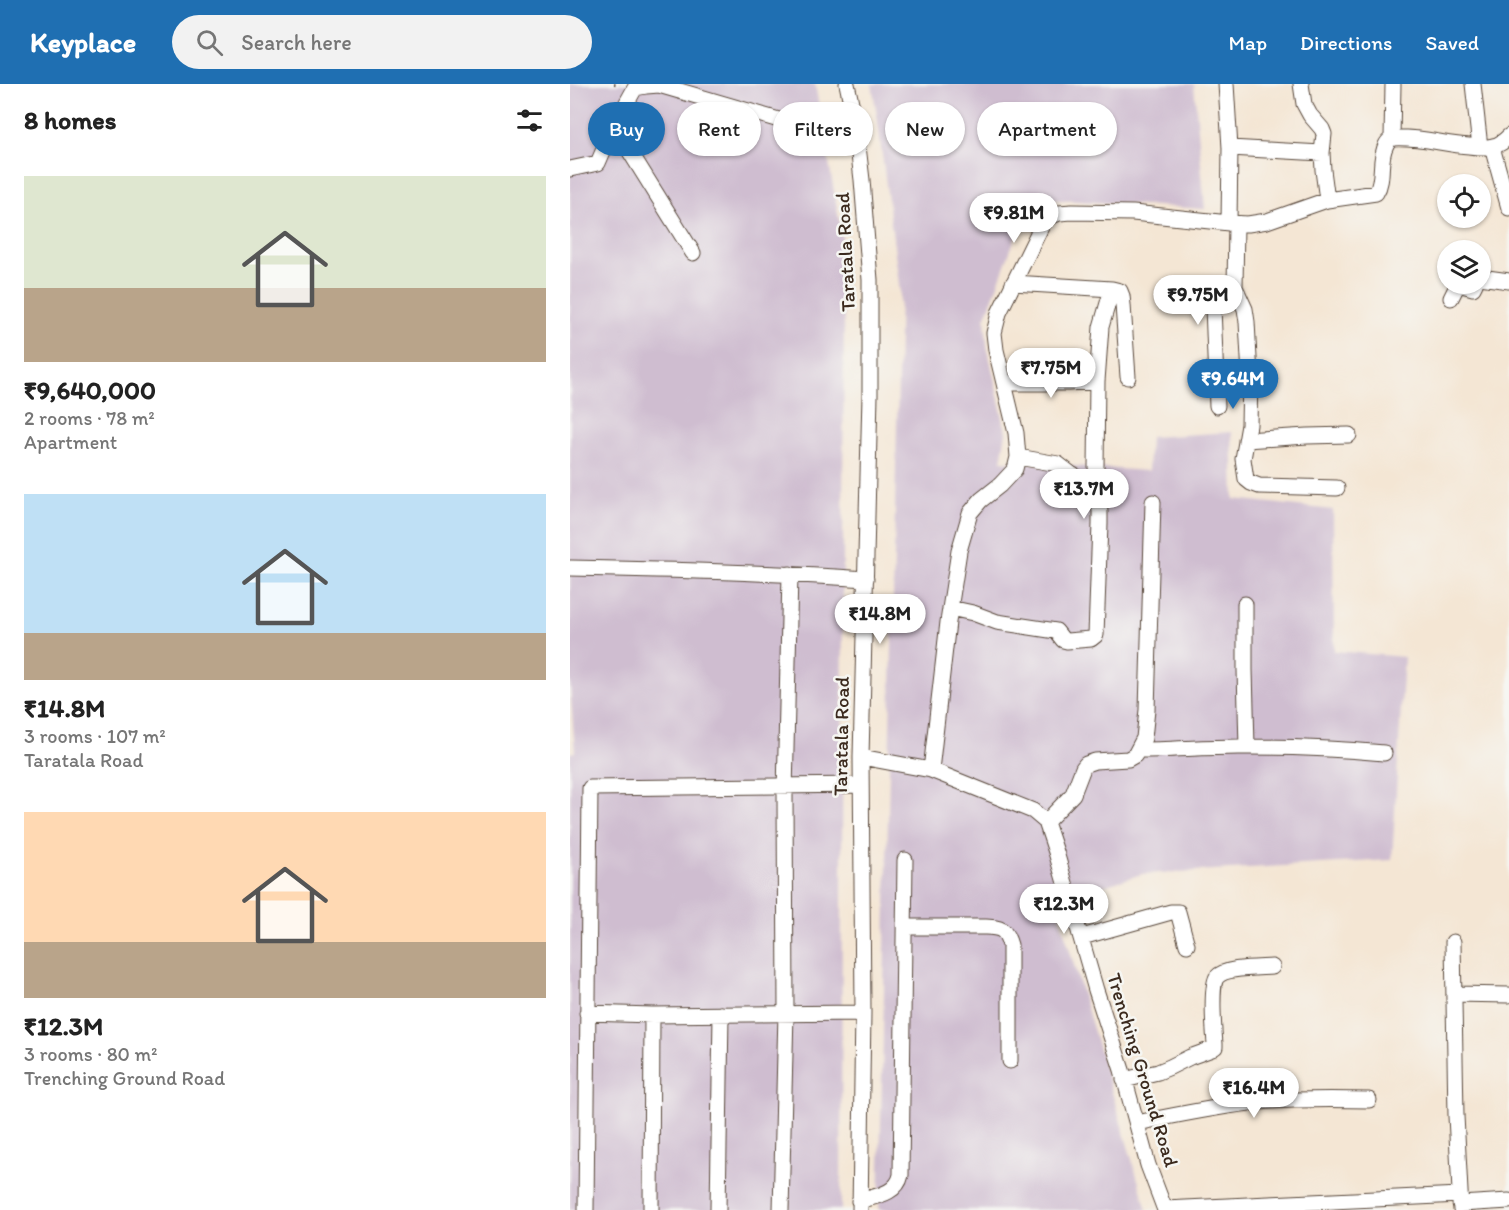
<!DOCTYPE html>
<meta charset="utf-8">
<style>
:root{--surface:#fff;--page:#f2f2f2;--text:#222;--muted:#767676;--accent:#1f6fb2}
body{margin:0;font-family:Itim,sans-serif;background:var(--page);color:var(--text);height:100vh;display:flex;flex-direction:column;font-size:22px;white-space:nowrap}
*{box-sizing:border-box;margin:0}
p{font-size:20px;color:var(--muted)}
.icon{flex:none;width:33px;height:33px;fill:none;stroke:currentColor;stroke-width:2;stroke-linecap:round;stroke-linejoin:round}
.map{position:relative;flex:1;overflow:hidden}
.panel{display:flex;flex-direction:column;background:var(--surface);width:570px}
.panel>*{flex:none}
.guide{position:absolute;left:18px;top:18px;width:570px;height:54px;display:flex;gap:12px}
.controls{position:absolute;left:867px;top:90px;display:grid;gap:12px}
.controls a{display:grid;place-items:center;width:54px;height:54px;border-radius:50%;background:var(--surface);box-shadow:0 2px 4px #0004;font-size:30px}
.price{position:absolute;translate:-50% -51px;padding:0 14px;border-radius:21px;background:#fff;color:#222;font-size:20px;line-height:39px;filter:drop-shadow(0 2px 3px #0008)}
.price::after{content:'';position:absolute;left:50%;top:36px;width:18px;height:14px;margin-left:-9px;background:inherit;clip-path:polygon(0 0,100% 0,50% 100%)}
.price.selected{background:var(--accent);color:#fff}
ul{padding:0;list-style:none}
li{display:grid;align-content:center;gap:12px;height:318px;padding:0 24px}
li span{display:grid;place-items:center;height:186px;border-radius:0px;color:#555}
li>.icon{margin-inline-start:auto}
span .icon{width:108px;height:108px;fill:#fffc;stroke-width:1}
li b{font-size:26px}
h2{display:flex;justify-content:space-between;align-items:center;height:72px;padding:0 24px;font-size:26px}
.tag{padding:0 21px;border-radius:27px;background:var(--surface);box-shadow:0 2px 4px #0004;font-size:21px;line-height:54px}
.tag.selected{background:var(--accent);color:#fff}
header{display:flex;align-items:center;gap:36px;box-sizing:border-box;height:84px;padding:0 30px;background:var(--accent);color:#fff}
header strong{font-size:28px}
nav{display:flex;gap:33px;margin-inline-start:auto;font-size:21px}
.search{width:420px;height:54px;background:var(--page);display:flex;align-items:center;gap:15px;box-sizing:border-box;padding:0 21px;border-radius:33px;color:var(--muted);font-size:22px}
main{display:flex;flex:1;min-height:0}
.map>svg:first-child{display:block}
.industrial{fill:#cfbdd0}
.lines{fill:none;stroke-linecap:round;stroke-linejoin:round}
.minor-casing{stroke:#574639;stroke-width:17}
.path{stroke:#574639;stroke-width:2;stroke-dasharray:1.5 4.5;stroke-linecap:butt}
.minor{stroke:#fff;stroke-width:15}
.labels{text-anchor:middle;stroke-width:5;stroke-linejoin:round;paint-order:stroke}
.street-label{font-size:20px;fill:#3b2a1e;stroke:#f6f6f2}
</style>
<header>
<strong>Keyplace</strong>
<div class="search"><svg class="icon" aria-label="search" viewBox="0 0 24 24"><circle cx="10" cy="10" r="6"/><path d="M15 15l6 6"/></svg>Search here</div>
<nav><a>Map</a><a>Directions</a><a>Saved</a></nav>
</header>
<main>
<section class="panel">
<h2>8 homes<svg class="icon" aria-label="filters" viewBox="0 0 24 24"><path d="M4 7h16M4 17h16"/><circle cx="9" cy="7" r="2"/><circle cx="15" cy="17" r="2"/></svg></h2>
<ul>
<li><span style="background:linear-gradient(#dfe7d0 60%,#b9a48a 0)"><svg class="icon" aria-label="home" viewBox="0 0 24 24"><path d="M3 11l9-7 9 7M6 9v11h12V9"/></svg></span><div><b>₹9,640,000</b><p>2 rooms · 78 m²</p><p>Apartment</p></div></li>
<li><span style="background:linear-gradient(#bfe0f5 75%,#b9a48a 0)"><svg class="icon" aria-label="home" viewBox="0 0 24 24"><path d="M3 11l9-7 9 7M6 9v11h12V9"/></svg></span><div><b>₹14.8M</b><p>3 rooms · 107 m²</p><p>Taratala Road</p></div></li>
<li><span style="background:linear-gradient(#ffd9b3 70%,#b9a48a 0)"><svg class="icon" aria-label="home" viewBox="0 0 24 24"><path d="M3 11l9-7 9 7M6 9v11h12V9"/></svg></span><div><b>₹12.3M</b><p>3 rooms · 80 m²</p><p>Trenching Ground Road</p></div></li>
</ul>
</section>
<div class="map">
<svg width="939" height="1126" viewBox="0 0 939 1126">
<rect width="100%" height="100%" fill="#f6f6f2"/>
<filter id="ink" filterUnits="userSpaceOnUse"><feTurbulence type="fractalNoise" baseFrequency=".0167" numOctaves="2"/><feDisplacementMap in="SourceGraphic" scale="12" xChannelSelector="R" yChannelSelector="G"/><feConvolveMatrix kernelMatrix="1 2 1 2 8 2 1 2 1" color-interpolation-filters="sRGB"/></filter>
<filter id="wash" filterUnits="userSpaceOnUse"><feTurbulence type="fractalNoise" baseFrequency=".008" numOctaves="4" result="noise"/><feDisplacementMap in="SourceGraphic" scale="24" xChannelSelector="R" yChannelSelector="G"/><feGaussianBlur stdDeviation="1.35" result="paint"/><feColorMatrix in="noise" values="0 0 0 0 0 0 0 0 0 0 0 0 0 0 0 0 0 1.4 0 .05"/><feComposite in="paint" operator="in"/></filter>
<g filter="url(#wash)">
<rect width="100%" height="100%" fill="#f4e6d4"/>
<!-- industrial -->
<path class="industrial" d="M0,0H245L274,164L271,1126H0V669L5,668L0,601Z
M302,0H624L635,125L476,115L455,127L415,235L417,262L436,348L431,377L578,387L580,353L662,348L664,415L763,426L764,567L834,573L822,776L572,790L485,817L577,1126H309L330,208L307,31Z"/>
</g>
<g filter="url(#ink)">
<g class="lines">
<defs>
<path id="minor" d="M277,0L285,37L292,96L300,196V311L291,673L293,929L290,1126
M656,0L660,64L659,139
M731,0L734,20L740,31L752,45L754,50L752,69L753,86L757,116
M903,0L910,63
M822,54L823,0
M922,63L939,124
M660,64L752,69
M0,85L28,79L44,42
M666,140L665,203L675,225L677,238L680,292L679,341L673,375L676,395L681,399L689,402L767,404
M123,169L44,42L65,4L76,2L89,1L288,59
M910,193L939,197
M443,199L542,205L550,207L552,212L553,221L558,293
M889,200L903,204L905,200
M881,214L888,200
M434,299H498L527,297
M647,322L643,223L645,215L649,210L668,209
M676,356L737,352L779,351
M448,373L488,380L501,390L527,404
M0,484C99,486 197,488 296,495
M675,520V586L677,663
M380,524L403,529L427,538L486,547L493,556L497,557L521,555L526,551L530,440V428L526,383L527,297L531,243L542,205
M568,666C605,666 642,662 679,663C724,663 769,665 814,669
M291,673L361,686L463,727L476,738L486,768L526,906L552,986L578,1081L595,1126
M361,686L378,538L389,467L400,429L411,416L430,401L445,385L448,373L446,349L426,266L424,249L429,229L473,139L479,133L489,129L502,128L563,129L659,139L678,140L697,137L757,116L806,109C815,95 808,76 816,61C817,58 820,56 822,54C848,52 873,60 899,62C906,63 915,64 923,62C930,61 934,57 939,52
M476,738L503,710L513,684L516,680L525,677L558,675L565,671L574,654L577,626L583,418
M334,843H415C431,844 435,844 440,861V977
M512,853L601,828H608L617,861
M883,858L886,1032L891,1126
M884,910L939,911
M17,929L82,931L293,929
M554,996L588,988L600,983L620,973L642,965L645,963V960C644,948 640,901 647,893C655,883 689,884 702,883
M567,1039C607,1031 648,1022 689,1018C726,1015 762,1015 799,1016
M289,1117C306,1112 327,1110 331,1091L335,776
M890,1120L939,1117
M595,1125L890,1111
M16,1126L20,704L291,701
M81,1126L82,931
M148,1126L151,930
M211,1126L216,929L215,709L220,490"/>
</defs>
<!-- minor casing -->
<use href="#minor" class="minor-casing"/>
<!-- path -->
<path class="path" d="M44,0L50,1"/>
<!-- minor -->
<use href="#minor" class="minor"/>
</g>
</g>
<g class="labels">
<!-- street labels -->
<g class="street-label">
<text transform="translate(275 168) rotate(-93)" y="7">Taratala Road</text>
<text transform="translate(271 652) rotate(-89)" y="7">Taratala Road</text>
<text transform="translate(573 986) rotate(73)" y="7">Trenching Ground Road</text>
</g>
</g>
</svg>
<div class="controls">
<a><svg class="icon" aria-label="locate" viewBox="0 0 24 24"><circle cx="12" cy="12" r="6"/><path d="M12 2v4M12 18v4M2 12h4M18 12h4"/></svg></a>
<a><svg class="icon" aria-label="layers" viewBox="0 0 24 24"><path d="M12 4l9 5-9 5-9-5zM3 14l9 5 9-5"/></svg></a>
</div>
<b class="price" style="left:444px;top:160px">₹9.81M</b>
<b class="price" style="left:628px;top:242px">₹9.75M</b>
<b class="price" style="left:481px;top:315px">₹7.75M</b>
<b class="price selected" style="left:663px;top:326px">₹9.64M</b>
<b class="price" style="left:514px;top:436px">₹13.7M</b>
<b class="price" style="left:310px;top:561px">₹14.8M</b>
<b class="price" style="left:494px;top:851px">₹12.3M</b>
<b class="price" style="left:684px;top:1035px">₹16.4M</b>
<div class="guide">
<a class="tag selected">Buy</a>
<a class="tag">Rent</a>
<a class="tag">Filters</a>
<a class="tag">New</a>
<a class="tag">Apartment</a>
</div>
</div>
</main>
